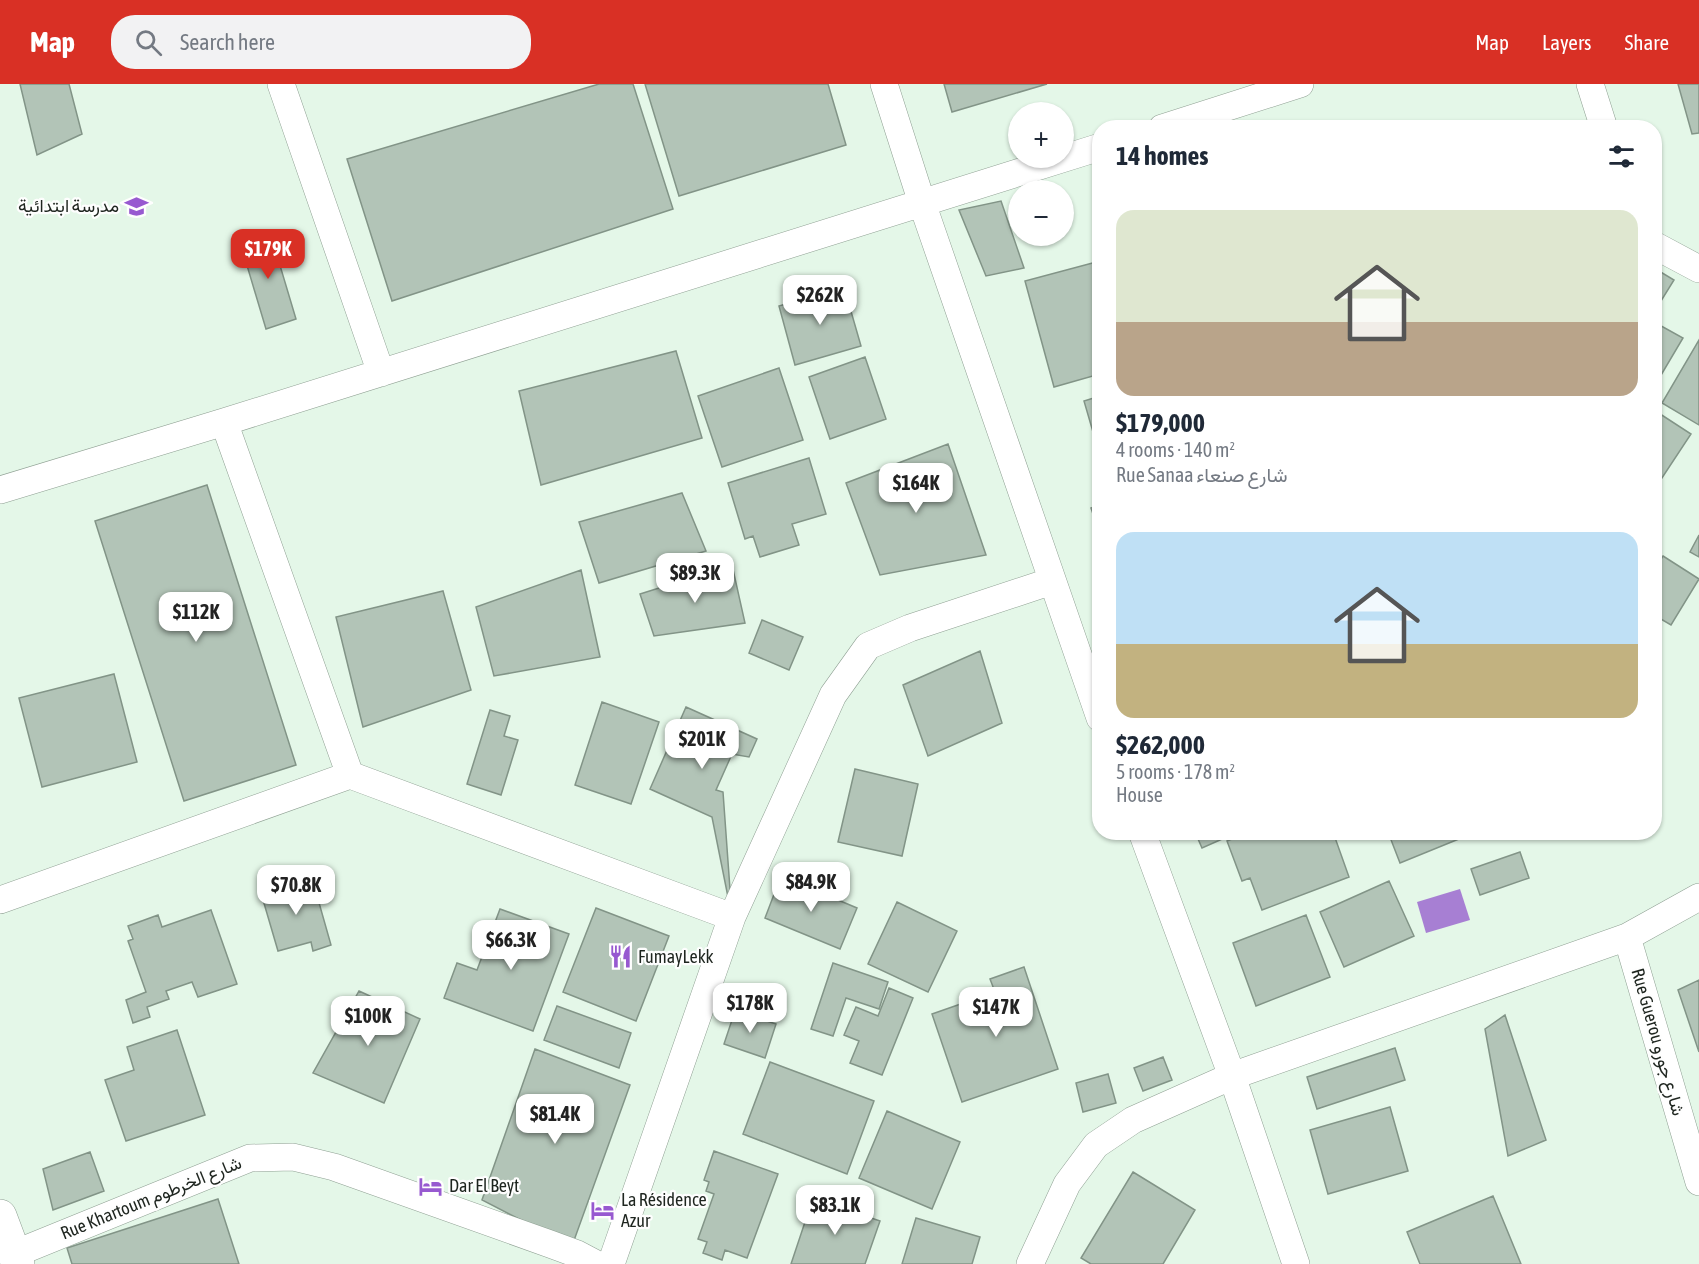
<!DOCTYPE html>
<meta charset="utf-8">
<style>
:root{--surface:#fff;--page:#f2f2f3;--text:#1f2937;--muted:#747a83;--accent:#d93025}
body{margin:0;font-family:"Asap Condensed",Vazirmatn,sans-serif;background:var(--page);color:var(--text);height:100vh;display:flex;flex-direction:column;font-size:22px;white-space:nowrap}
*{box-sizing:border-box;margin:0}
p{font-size:20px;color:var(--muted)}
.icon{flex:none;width:33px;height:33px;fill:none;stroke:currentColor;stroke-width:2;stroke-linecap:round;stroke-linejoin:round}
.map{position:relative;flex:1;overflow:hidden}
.details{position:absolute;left:1092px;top:36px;width:570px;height:720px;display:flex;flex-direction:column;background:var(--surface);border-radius:24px;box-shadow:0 2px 4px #0004}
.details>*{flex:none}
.controls{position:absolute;left:1008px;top:18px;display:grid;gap:12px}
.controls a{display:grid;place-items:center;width:66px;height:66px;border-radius:50%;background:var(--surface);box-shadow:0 2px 4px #0004;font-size:30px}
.price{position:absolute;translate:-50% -51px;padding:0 14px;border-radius:12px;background:#fff;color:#222;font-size:20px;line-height:39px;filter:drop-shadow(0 2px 3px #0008)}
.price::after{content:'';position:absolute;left:50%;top:36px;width:18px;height:14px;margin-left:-9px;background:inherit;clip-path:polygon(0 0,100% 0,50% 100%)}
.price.selected{background:var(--accent);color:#fff}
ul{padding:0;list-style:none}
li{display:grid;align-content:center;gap:12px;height:318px;padding:0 24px}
li span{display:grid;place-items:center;height:186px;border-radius:18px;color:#555}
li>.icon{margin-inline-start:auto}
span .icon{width:108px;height:108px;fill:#fffc;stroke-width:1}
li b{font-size:26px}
h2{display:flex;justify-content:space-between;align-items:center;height:72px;padding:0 24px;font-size:26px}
header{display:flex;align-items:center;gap:36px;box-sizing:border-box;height:84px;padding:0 30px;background:var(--accent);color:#fff}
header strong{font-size:28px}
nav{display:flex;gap:33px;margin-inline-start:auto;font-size:21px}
.search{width:420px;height:54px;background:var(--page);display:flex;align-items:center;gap:15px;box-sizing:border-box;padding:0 21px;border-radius:24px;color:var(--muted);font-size:22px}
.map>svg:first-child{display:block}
.water{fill:#a77fd3}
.building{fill:#b2c4b7;stroke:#829487;stroke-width:1.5}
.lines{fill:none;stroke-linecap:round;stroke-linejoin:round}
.minor-casing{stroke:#8fa093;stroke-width:28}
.tertiary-casing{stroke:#8fa093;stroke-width:34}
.minor{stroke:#fff;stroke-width:27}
.tertiary{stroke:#fff;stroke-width:33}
.labels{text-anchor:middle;stroke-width:4.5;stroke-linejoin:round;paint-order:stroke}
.poi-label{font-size:18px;fill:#1e251f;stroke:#fefefe;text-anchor:start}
.street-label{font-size:18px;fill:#1e251f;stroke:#fefefe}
</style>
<header>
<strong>Map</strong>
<div class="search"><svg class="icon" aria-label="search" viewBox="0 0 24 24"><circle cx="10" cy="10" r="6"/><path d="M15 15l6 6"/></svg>Search here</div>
<nav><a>Map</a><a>Layers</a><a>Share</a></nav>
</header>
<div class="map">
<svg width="1699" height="1180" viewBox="0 0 1699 1180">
<rect width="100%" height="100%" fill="#e4f7e8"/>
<!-- water -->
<path class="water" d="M1460,805L1470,836L1426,849L1417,818Z"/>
<!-- building -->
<path class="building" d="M20,0H69L82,50L37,71Z
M599,0H633L673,125L392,217L347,75Z
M645,0H828L846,61L679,112Z
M944,0H1047L952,28Z
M1678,0H1699V49L1692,50Z
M1001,117L1024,184L986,192L959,126Z
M270,148L296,235L266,245L240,158Z
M1100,177V290L1054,303L1025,197Z
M1654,184L1674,196L1661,217L1654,213Z
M844,203L861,262L795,281L779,222Z
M1654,238L1683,254L1654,303Z
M1699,256V341L1662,319Z
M676,267L702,354L541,401L519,307Z
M865,273L886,335L830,355L809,293Z
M779,284L803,356L722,383L698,312Z
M1100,312V372L1084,317Z
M1654,326L1691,350L1654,406Z
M948,360L986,471L880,491L846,399Z
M809,374L826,430L792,440L799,461L760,473L753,452L745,455L728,399Z
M207,401L296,681L184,717L95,437Z
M682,409L706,467L599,499L579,438Z
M1100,421V451L1091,424Z
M1699,451V473L1690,468Z
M1663,472L1699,495L1671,541L1654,531V486Z
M732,481L745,539L654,552L640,510Z
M581,486L600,573L494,592L476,523Z
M443,507L471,606L363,643L336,533Z
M762,536L803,553L789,586L749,569Z
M980,567L1002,639L928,672L903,601Z
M114,590L137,678L42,703L19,614Z
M602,618L659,638L631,720L575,701Z
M686,623L757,655L749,673L732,670L716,706L723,708L732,833L712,733L650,705Z
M490,626L510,632L504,652L518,656L501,711L467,700Z
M855,685L918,700L902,772L838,758Z
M1195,748H1238L1202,764Z
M1250,748H1333L1349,793L1262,826L1250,794L1242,797L1227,757Z
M1388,748H1476L1400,779Z
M1520,768L1529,794L1480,811L1471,785Z
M781,792L857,824L840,865L765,834Z
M312,794L331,861L313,867L311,858L278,867L261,809Z
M1389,797L1414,852L1344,883L1320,828Z
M897,818L957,847L928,908L868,880Z
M596,824L669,852L636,937L563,908Z
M500,825L569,850L533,947L444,914L457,879L477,886Z
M211,826L237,900L198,913L192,898L166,907L169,915L147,923L150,933L133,939L126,916L146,908L128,857L133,855L128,842L158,831L162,843Z
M1306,831L1330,893L1256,922L1233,859Z
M833,879L888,898L879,925L846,914L833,952L811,945Z
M1024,883L1058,985L962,1018L932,930L995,908L990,895Z
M1699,896V968L1678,906Z
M889,904L913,914L882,991L850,979L859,957L844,951L856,923L878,932Z
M359,907L420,935L384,1019L313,989Z
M557,922L631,949L619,984L544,956Z
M735,927L776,940L765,974L724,960Z
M1505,931L1546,1056L1508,1072L1485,945Z
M177,946L205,1031L126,1057L105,996L134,986L127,963Z
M1395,964L1405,996L1317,1025L1307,993Z
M535,965L630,1001L572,1162L482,1116Z
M1163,973L1172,996L1143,1007L1134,984Z
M770,978L874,1017L847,1090L743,1050Z
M1108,990L1116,1019L1083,1028L1076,999Z
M1390,1023L1408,1087L1328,1110L1310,1046Z
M887,1027L960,1058L932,1125L859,1094Z
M714,1067L778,1090L747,1174L725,1166L722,1176L703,1169L707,1158L698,1155L714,1110L706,1107L709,1098L704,1096Z
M90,1068L104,1107L53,1126L43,1085Z
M1133,1088L1195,1126L1163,1180H1091L1081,1174Z
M1493,1112L1521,1180H1420L1407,1148Z
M813,1114L880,1137L865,1180H791Z
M218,1115L239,1180H72L67,1164Z
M916,1134L980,1153L972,1180H902Z"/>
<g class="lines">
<defs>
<path id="minor" d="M281,0L381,289
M884,0L922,119L1100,634
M1590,0L1604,44
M1162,44L1300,0
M1654,161L1699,185
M224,338L350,691
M0,406L224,338L1100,63
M1142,748L1232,992L1296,1180
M0,816L350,691L732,833
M1627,853L1699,1098
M14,1170L250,1074L293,1073L334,1083L550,1160L577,1170L596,1180
M611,1180L732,833L833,611L868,562L910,544L1052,497
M1030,1180L1067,1100L1096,1061L1133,1036L1232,992L1627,853L1699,813"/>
<path id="tertiary" d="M0,1132L18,1180"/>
</defs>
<!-- minor casing -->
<use href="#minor" class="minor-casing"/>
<!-- tertiary casing -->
<use href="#tertiary" class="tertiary-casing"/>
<!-- minor -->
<use href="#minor" class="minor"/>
<!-- tertiary -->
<use href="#tertiary" class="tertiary"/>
</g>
<!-- icons -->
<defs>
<symbol id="school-bare" viewBox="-9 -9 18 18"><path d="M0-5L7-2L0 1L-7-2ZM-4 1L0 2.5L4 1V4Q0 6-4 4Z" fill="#9759d0" stroke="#fefefe" stroke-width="2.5" paint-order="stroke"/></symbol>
<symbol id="restaurant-bare" viewBox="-9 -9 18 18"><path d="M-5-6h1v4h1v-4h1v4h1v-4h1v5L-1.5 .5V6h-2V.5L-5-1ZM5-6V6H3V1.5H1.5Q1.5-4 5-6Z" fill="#9759d0" stroke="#fefefe" stroke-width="2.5" paint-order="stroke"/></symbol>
<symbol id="hotel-bare" viewBox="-9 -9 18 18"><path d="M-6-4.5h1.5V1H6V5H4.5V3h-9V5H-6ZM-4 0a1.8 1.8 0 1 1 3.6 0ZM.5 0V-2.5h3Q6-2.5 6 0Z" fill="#9759d0" stroke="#fefefe" stroke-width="2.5" paint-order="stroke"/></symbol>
</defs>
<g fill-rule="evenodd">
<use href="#school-bare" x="120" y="106" width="33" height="33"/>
<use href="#restaurant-bare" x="604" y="856" width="33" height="33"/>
<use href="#hotel-bare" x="414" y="1086" width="33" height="33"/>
<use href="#hotel-bare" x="586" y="1110" width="33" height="33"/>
</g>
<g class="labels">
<!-- poi labels -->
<g class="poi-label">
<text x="119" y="128" text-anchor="end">مدرسة ابتدائية</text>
<text x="638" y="879">FumayLekk</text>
<text x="449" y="1108">Dar El Beyt</text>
<text x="621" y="1122">La Résidence<tspan x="621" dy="21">Azur</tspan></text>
</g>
<!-- street labels -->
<g class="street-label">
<text transform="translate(1658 958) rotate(74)" y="6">Rue Guerou شارع جورو</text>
<text transform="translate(151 1114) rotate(-22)" y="6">Rue Khartoum شارع الخرطوم</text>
</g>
</g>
</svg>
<div class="controls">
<a>+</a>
<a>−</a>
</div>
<b class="price selected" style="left:268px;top:196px">$179K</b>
<b class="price" style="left:820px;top:242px">$262K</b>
<b class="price" style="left:916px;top:430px">$164K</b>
<b class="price" style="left:695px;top:520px">$89.3K</b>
<b class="price" style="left:196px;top:559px">$112K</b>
<b class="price" style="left:702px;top:686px">$201K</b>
<b class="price" style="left:811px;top:829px">$84.9K</b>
<b class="price" style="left:296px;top:832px">$70.8K</b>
<b class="price" style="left:511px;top:887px">$66.3K</b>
<b class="price" style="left:750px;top:950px">$178K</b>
<b class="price" style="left:996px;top:954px">$147K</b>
<b class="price" style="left:368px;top:963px">$100K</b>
<b class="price" style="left:555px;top:1061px">$81.4K</b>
<b class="price" style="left:835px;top:1152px">$83.1K</b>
<section class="details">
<h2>14 homes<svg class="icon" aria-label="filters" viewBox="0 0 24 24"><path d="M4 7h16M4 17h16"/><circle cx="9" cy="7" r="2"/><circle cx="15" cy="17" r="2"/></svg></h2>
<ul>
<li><span style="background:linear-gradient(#dfe7d0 60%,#b9a48a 0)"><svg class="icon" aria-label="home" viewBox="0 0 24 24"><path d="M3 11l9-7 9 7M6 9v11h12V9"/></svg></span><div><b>$179,000</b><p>4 rooms · 140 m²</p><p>Rue Sanaa شارع صنعاء</p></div></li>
<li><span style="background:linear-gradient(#bfe0f5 60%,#c2b280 0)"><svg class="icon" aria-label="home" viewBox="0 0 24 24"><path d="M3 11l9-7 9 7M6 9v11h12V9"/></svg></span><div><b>$262,000</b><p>5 rooms · 178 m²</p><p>House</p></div></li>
</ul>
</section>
</div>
